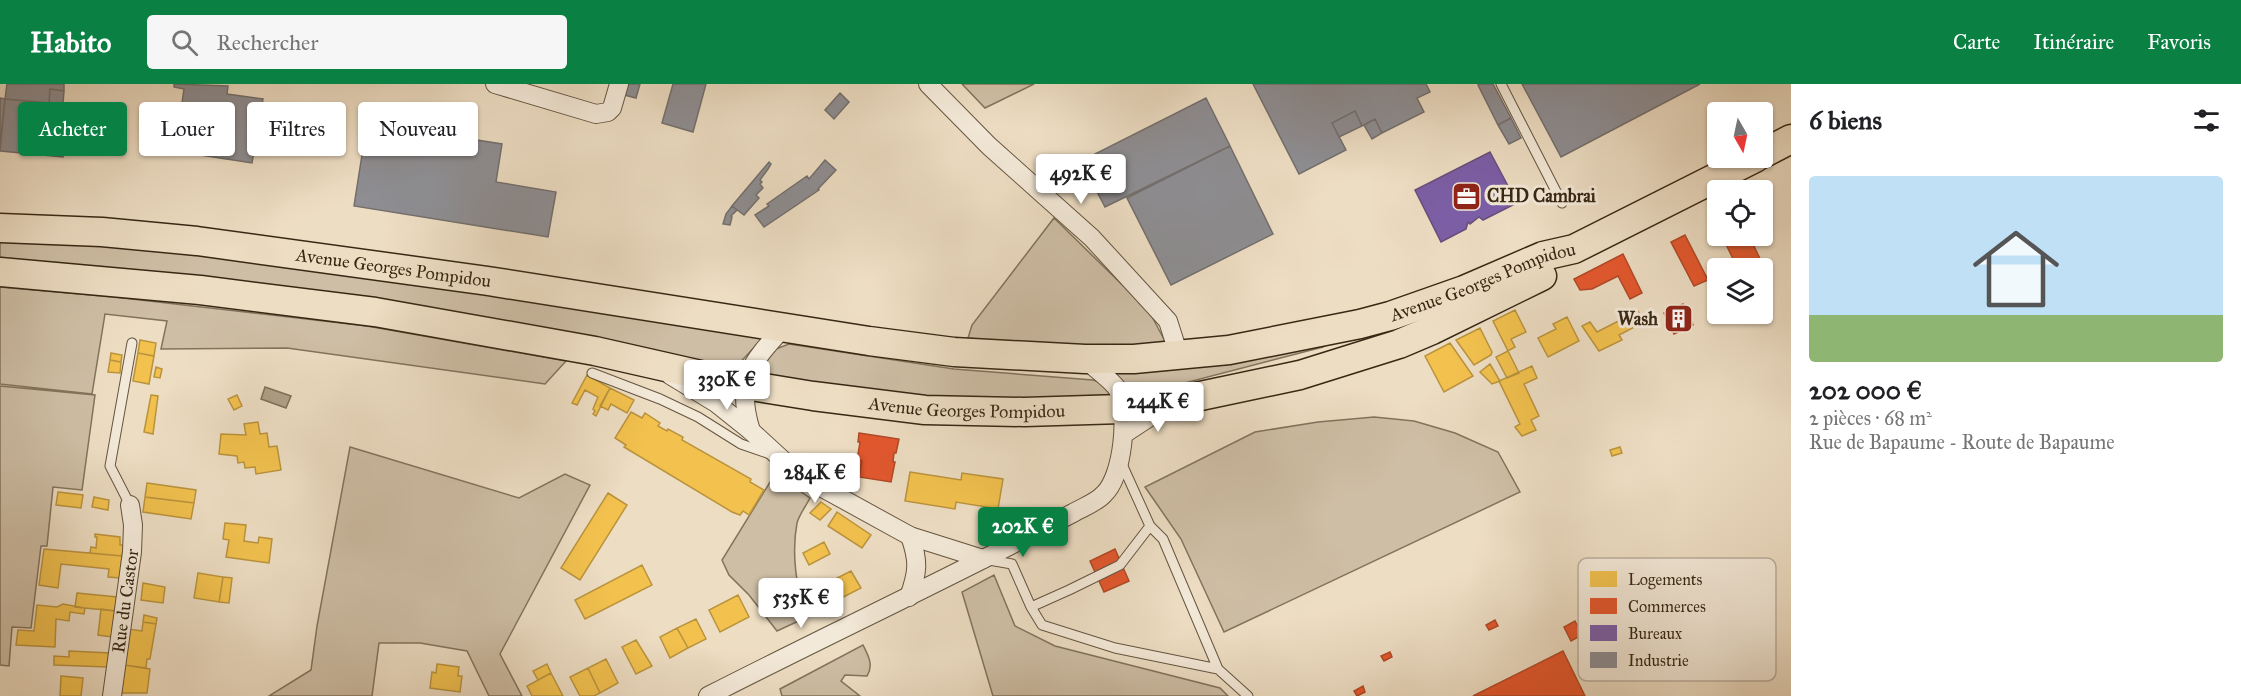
<!DOCTYPE html>
<html lang="fr">
<meta charset="utf-8">
<style>
:root{--surface:#fff;--page:#f6f6f6;--text:#202124;--muted:#757577;--line:#e0e0e0;--accent:#0b8043}
body{margin:0;font-family:"IM FELL Great Primer",serif;background:var(--page);color:var(--text);height:100vh;display:flex;flex-direction:column;font-size:22px;white-space:nowrap}
*{box-sizing:border-box;margin:0}
p{font-size:20px;color:var(--muted)}
.icon{flex:none;width:33px;height:33px;fill:none;stroke:currentColor;stroke-width:2;stroke-linecap:round;stroke-linejoin:round}
.map{position:relative;flex:1;overflow:hidden}
.details{display:flex;flex-direction:column;background:var(--surface);width:450px}
.details>*{flex:none}
.guide{position:absolute;left:18px;top:18px;width:570px;height:54px;display:flex;gap:12px}
.needle{width:39px;rotate:171deg}
.controls{position:absolute;left:1707px;top:18px;display:grid;gap:12px}
.controls a{display:grid;place-items:center;width:66px;height:66px;border-radius:6px;background:var(--surface);box-shadow:0 2px 4px #0004;font-size:30px}
.price{position:absolute;translate:-50% -51px;padding:0 14px;border-radius:6px;background:#fff;color:#222;font-size:20px;line-height:39px;filter:drop-shadow(0 2px 3px #0008)}
.price::after{content:'';position:absolute;left:50%;top:36px;width:18px;height:14px;margin-left:-9px;background:inherit;clip-path:polygon(0 0,100% 0,50% 100%)}
.price.active{background:var(--accent);color:#fff}
ul{padding:0;list-style:none}
li{display:grid;align-content:center;gap:12px;height:318px;padding:0 18px}
li+li{border-top:2px solid var(--line)}
li span{display:grid;place-items:center;height:186px;border-radius:6px;color:#555}
li>.icon{margin-inline-start:auto}
span .icon{width:108px;height:108px;fill:#fffc;stroke-width:1}
li b{font-size:26px}
h2{display:flex;justify-content:space-between;align-items:center;height:72px;padding:0 18px;font-size:26px}
.chip{padding:0 21px;border-radius:6px;background:var(--surface);box-shadow:0 2px 4px #0004;font-size:21px;line-height:54px}
.chip.active{background:var(--accent);color:#fff}
header{display:flex;align-items:center;gap:36px;box-sizing:border-box;height:84px;padding:0 30px;background:var(--accent);color:#fff}
header strong{font-size:28px}
nav{display:flex;gap:33px;margin-inline-start:auto;font-size:21px}
.search{width:420px;height:54px;background:var(--page);display:flex;align-items:center;gap:15px;box-sizing:border-box;padding:0 21px;border-radius:6px;color:var(--muted);font-size:22px}
main{display:flex;flex:1;min-height:0}
.map>svg:first-child{display:block}
.green{fill:#cebea5;stroke:#82735c;stroke-width:1.5}
.water{fill:#af9f88;stroke:#7f6f5a;stroke-width:1.5}
.homes{fill:#f2c14e;stroke:#ba933d;stroke-width:1.5}
.shops{fill:#e4572e;stroke:#b04926;stroke-width:1.5}
.offices{fill:#7b5ea7;stroke:#674e7b;stroke-width:1.5}
.industry{fill:#8d8d92;stroke:#736f6c;stroke-width:1.5}
.lines{fill:none;stroke-linecap:round;stroke-linejoin:round}
.service-casing{stroke:#645540;stroke-width:11}
.minor-casing{stroke:#645540;stroke-width:20}
.primary-casing{stroke:#372814;stroke-width:31}
.service{stroke:#f3e9d8;stroke-width:9}
.minor{stroke:#f3e9d8;stroke-width:18}
.primary{stroke:#edddc3;stroke-width:28}
.labels{text-anchor:middle;stroke-width:6;stroke-linejoin:round;paint-order:stroke}
.poi-label{font-size:18px;font-weight:bold;fill:#372814;stroke:#f3e9d8;text-anchor:start}
.street-label{font-size:18px;fill:#372814;stroke:#f3e9d8}
.key{fill:#f3e9d8;stroke:#bbaf9d;stroke-width:1.5}
.key-label{font-size:16px;fill:#372814}
</style>
<header>
<strong>Habito</strong>
<div class="search"><svg class="icon" aria-label="search" viewBox="0 0 24 24"><circle cx="10" cy="10" r="6"/><path d="M15 15l6 6"/></svg>Rechercher</div>
<nav><a>Carte</a><a>Itinéraire</a><a>Favoris</a></nav>
</header>
<main>
<div class="map">
<svg width="1791" height="612" viewBox="0 0 1791 612">
<rect width="100%" height="100%" fill="#edddc3"/>
<filter id="stains"><feTurbulence type="fractalNoise" baseFrequency=".00333" numOctaves="4"/><feColorMatrix values="0 0 0 0 .2 0 0 0 0 .09 0 0 0 0 .02 0 0 0 .5 -.17"/></filter>
<radialGradient id="worn" r=".72"><stop offset=".6" stop-color="#630" stop-opacity="0"/><stop offset="1" stop-color="#630" stop-opacity=".3"/></radialGradient>
<!-- green -->
<path class="green" d="M962,0H1034L985,24Z
M1054,134L1149,227L1166,259L1067,266L968,254L972,241Z
M0,153L221,168L763,254L732,287L0,179Z
M0,203L114,213L367,242L566,277L545,300L287,264L161,265L167,237L105,230L92,310L0,300Z
M789,260L954,285L1093,296L1099,298L1110,307V311L948,317L764,296L756,283L768,268Z
M1328,260L1323,263L1154,307L1134,309L1107,285Z
M0,302L95,311L82,406L53,403L47,462H41L31,544L12,543L9,582L0,581Z
M1374,333L1414,337L1455,349L1498,368L1520,408L1224,548L1181,455L1145,403L1255,348L1318,338Z
M350,363L519,414L565,390L590,401L500,570L522,612H489L467,567L420,559H379L372,612H269L311,586L317,542Z
M775,390L810,414C806,422 799,431 797,439C791,471 797,503 805,534L777,547L749,511L729,491L722,476Z
M994,491L1015,542L1055,562L1220,604L1228,612H993L962,508Z
M863,561C868,571 874,581 867,592L845,591L841,597L860,612H782L780,605Z"/>
<!-- water -->
<path class="water" d="M265,303L291,312L286,324L261,315Z"/>
<!-- homes -->
<path class="homes" d="M1515,226L1526,248L1511,255L1515,263L1508,267L1493,237Z
M1638,227L1644,238L1619,251L1622,256L1599,267L1582,242L1590,238L1597,248Z
M1567,233L1579,257L1548,273L1538,254L1556,245L1553,240Z
M1480,244L1492,268L1491,271L1474,281L1456,256Z
M140,256L156,259L154,272L138,269Z
M1450,259L1473,292L1444,308L1425,272Z
M1508,267L1519,289L1507,294L1496,273Z
M111,269L122,271L121,278L110,276Z
M138,269L154,272L149,300L133,297Z
M110,276L121,278L120,289L108,288Z
M1490,280L1500,297L1492,300L1480,288Z
M1532,282L1537,294L1524,300L1539,332L1531,336L1536,346L1522,352L1515,343L1520,340L1499,297Z
M156,283L162,285L160,294L154,293Z
M587,291L610,304L596,332L593,330L595,327L593,325L598,313L585,306L577,321L572,319Z
M610,304L634,316L627,329L611,320L608,326L600,322Z
M151,311L158,312L153,350L144,348Z
M237,311L242,322L234,326L228,315Z
M631,328L642,334L645,329L660,339L658,342L667,347L668,345L683,353L682,356L751,395L750,398L764,406L749,431L743,427L740,431L732,428L624,363L626,361L615,354Z
M258,338L260,350L267,349L269,363L277,362L281,386L256,390L255,383L245,384L244,378L238,379L237,372L219,370L221,350L246,351L244,340Z
M1620,363L1622,369L1612,372L1610,366Z
M910,388L961,396L962,389L1003,395L998,425L956,418L955,425L905,417Z
M147,399L196,406L194,419L145,413Z
M58,408L83,411L81,424L56,421Z
M608,409L627,421L580,496L561,484Z
M94,413L109,416L108,426L92,423Z
M145,413L194,419L191,435L143,428Z
M821,418L831,425L820,436L810,429Z
M837,428L871,451L862,464L828,442Z
M225,439L246,441L244,457L258,459L259,453L272,455L269,479L226,473L229,456L223,455Z
M95,450L120,453V461H124L122,472L90,469L91,463L96,464L97,453H95Z
M824,458L830,470L809,481L803,469Z
M44,465L122,472L120,494L108,493L109,485L61,480L58,504L39,501Z
M642,481L652,501L585,535L575,516Z
M851,487L861,504L814,528L805,519L814,513L811,507Z
M198,489L223,493L219,518L194,514Z
M223,493L232,494L229,519L219,518Z
M143,499L165,503L163,519L141,516Z
M77,509L117,513L115,527L75,523Z
M738,511L749,533L720,548L709,526Z
M63,520L85,524L84,530L70,528L69,537L56,535L55,563L16,561L18,546L34,547L37,521L57,523Z
M101,525L115,527L112,553L98,551Z
M144,531L157,534L156,540L143,538Z
M696,535L706,555L688,564L677,544Z
M143,538L156,540L150,575H147L146,584L124,581L128,545L142,547Z
M677,544L688,564L670,574L660,553Z
M636,556L652,582L636,590L622,563Z
M69,567L110,569L108,583L54,581V572L69,573Z
M606,575L618,599L600,609L588,584Z
M437,580L459,583L458,592H462L460,608L430,604L432,588L436,589Z
M547,580L551,589L538,596L533,587Z
M124,581L150,585L147,609H120Z
M588,584L600,609L594,612H580L570,593Z
M551,589L563,612H532L527,602Z
M61,592L83,594L81,612H60Z"/>
<!-- shops -->
<path class="shops" d="M1685,151L1708,196L1694,202L1671,158Z
M1722,152H1749L1767,189L1762,191V184H1732L1731,181L1735,179Z
M1623,170L1642,209L1630,215L1618,192L1592,205L1580,206L1574,195Z
M1683,220L1693,241L1674,250L1664,229Z
M859,349L899,355L896,369H894L893,378H895L891,398L859,393L862,377L857,376L860,358H858Z
M857,376L862,377L859,393L855,392Z
M1115,465L1129,497L1104,508L1090,477Z
M1495,536L1498,542L1489,546L1486,541Z
M1575,537L1582,551L1571,557L1564,543Z
M1563,567L1585,612H1473Z
M1390,568L1392,573L1384,577L1381,572Z
M1363,602L1365,608L1357,612L1354,607Z"/>
<!-- offices -->
<path class="offices" d="M1490,68L1517,119L1483,136L1479,133L1470,140L1468,138L1466,145L1441,158L1415,106Z"/>
<!-- industry -->
<path class="industry" d="M7,0H64V7L50,5L49,19L5,15Z
M174,0L228,2L227,10L263,15L259,38L252,39L249,45L251,52L256,55L252,79L175,67L184,5L174,3Z
M627,0H640L636,14L624,11Z
M673,0H706L693,48L662,39Z
M1253,0H1426L1430,8L1417,14L1424,28L1382,49L1375,35L1362,42L1355,27L1332,39L1346,66L1299,90Z
M1480,0H1493L1511,34L1498,41L1478,1Z
M1522,0H1700L1561,73Z
M50,5L64,7L63,20L49,19Z
M840,9L849,18L834,35L825,26Z
M0,14L5,15L0,62Z
M1206,14L1230,62L1105,123L1081,77Z
M5,15L68,21L63,73L0,67Z
M1355,27L1362,42L1339,53L1332,39Z
M1511,34L1521,54L1509,60L1498,41Z
M1375,35L1382,49L1372,55L1364,41Z
M367,39L502,60L496,98L556,108L548,153L354,122Z
M1230,62L1273,150L1171,201L1127,114Z
M825,76L836,86L818,105L819,106L764,143L755,131L769,122L767,120L807,92L809,95Z
M769,78L771,80L768,85L760,96L762,98L760,100L763,104L756,111L759,114L744,131L732,122Z
M732,122L737,126L731,132L732,133L730,141L723,140L726,130Z"/>
<g class="lines">
<defs>
<path id="service" d="M1501,0L1562,119
M592,289L660,315L698,333L741,360L770,370
M1121,378L1150,442L1163,455L1218,585L1248,612
M130,421L110,382L132,259
M989,476L1012,480L1031,523L1042,541L1115,564L1218,585
M1031,523L1069,506L1120,481L1150,442"/>
<g id="minor">
<path d="M495,0L596,30L608,28L612,24L619,0"/>
<path d="M928,0L989,62L1092,154L1168,237L1176,262L1177,272"/>
<path d="M670,291L716,319L751,347L799,391L910,452L983,475"/>
<path d="M751,347C735,296 751,279 784,243"/>
<path d="M1124,350L1165,323"/>
<path d="M909,513C918,488 919,477 910,452"/>
<path id="s1" d="M112,612L132,468L133,441L130,421"/>
<path d="M708,612C808,561 909,513 1009,462C1030,451 1052,440 1073,429C1083,423 1096,419 1104,410C1123,392 1129,329 1118,306C1113,297 1093,283 1085,275"/>
</g>
<g id="primary">
<path d="M1762,70L1791,55"/>
<path id="s2" d="M0,144L102,148L197,157L488,197L869,257L954,268L1085,275H1134L1229,266L1360,240L1390,232L1464,206L1543,172L1574,165L1755,74"/>
<path id="s3" d="M0,188L200,206L375,228L595,267L745,301L813,312L925,326L1024,328L1122,325L1172,318L1300,291L1399,260L1432,246L1542,192"/>
</g>
</defs>
<!-- service casing -->
<use href="#service" class="service-casing"/>
<!-- minor casing -->
<use href="#minor" class="minor-casing"/>
<!-- primary casing -->
<use href="#primary" class="primary-casing"/>
<!-- service -->
<use href="#service" class="service"/>
<!-- minor -->
<use href="#minor" class="minor"/>
<!-- primary -->
<use href="#primary" class="primary"/>
</g>
<!-- icons -->
<defs>
<symbol id="office-square" viewBox="-11 -11 22 22"><rect x="-9" y="-9" width="18" height="18" rx="4" fill="#8f2418" stroke="#f3e9d8"/><path d="M-6-3h4V-5.5h4V-3h4V5H-6ZM-1-4.5V-3h2v-1.5ZM-6 0V1H6V0Z" fill="#fff"/></symbol>
<symbol id="building-square" viewBox="-11 -11 22 22"><rect x="-9" y="-9" width="18" height="18" rx="4" fill="#8f2418" stroke="#f3e9d8"/><path d="M-4-6H4V6H1V3H-1V6H-4ZM-2.5-4.3h1.7v1.8h-1.7ZM.8-4.3h1.7v1.8H.8ZM-2.5-1h1.7V.8h-1.7ZM.8-1h1.7V.8H.8Z" fill="#fff"/></symbol>
</defs>
<g fill-rule="evenodd">
<use href="#office-square" x="1450" y="96" width="33" height="33"/>
<use href="#building-square" x="1662" y="218" width="33" height="33"/>
</g>
<g class="labels">
<!-- poi labels -->
<g class="poi-label">
<text x="1487" y="118">CHD Cambrai</text>
<text x="1658" y="241" text-anchor="end">Wash</text>
</g>
<!-- street labels -->
<g class="street-label">
<text dy="6" stroke="none"><textPath href="#s2" startOffset="396">Avenue Georges Pompidou</textPath></text>
<text dy="6" stroke="none"><textPath href="#s2" startOffset="1502">Avenue Georges Pompidou</textPath></text>
<text dy="6" stroke="none"><textPath href="#s3" startOffset="978">Avenue Georges Pompidou</textPath></text>
<text dy="6" stroke="none"><textPath href="#s1" startOffset="96">Rue du Castor</textPath></text>
</g>
</g>
<!-- legend -->
<rect x="1578" y="474" width="198" height="123" rx="9" class="key"/>
<rect x="1590" y="487" width="27" height="16" fill="#f2c14e"/>
<rect x="1590" y="514" width="27" height="16" fill="#e4572e"/>
<rect x="1590" y="541" width="27" height="16" fill="#7b5ea7"/>
<rect x="1590" y="568" width="27" height="16" fill="#8d8d92"/>
<g class="key-label">
<text x="1628" y="501">Logements</text>
<text x="1628" y="528">Commerces</text>
<text x="1628" y="555">Bureaux</text>
<text x="1628" y="582">Industrie</text>
</g>
<rect width="100%" height="100%" filter="url(#stains)"/>
<rect width="100%" height="100%" fill="url(#worn)"/>
</svg>
<div class="controls">
<a><svg class="needle" viewBox="-14 -14 28 28"><path d="M0-13l5 13h-10z" fill="#e53935"/><path d="M0 13l5-13h-10z" fill="#757577"/></svg></a>
<a><svg class="icon" aria-label="locate" viewBox="0 0 24 24"><circle cx="12" cy="12" r="6"/><path d="M12 2v4M12 18v4M2 12h4M18 12h4"/></svg></a>
<a><svg class="icon" aria-label="layers" viewBox="0 0 24 24"><path d="M12 4l9 5-9 5-9-5zM3 14l9 5 9-5"/></svg></a>
</div>
<b class="price" style="left:1081px;top:121px">492K €</b>
<b class="price" style="left:727px;top:327px">330K €</b>
<b class="price" style="left:1158px;top:349px">244K €</b>
<b class="price" style="left:815px;top:420px">284K €</b>
<b class="price active" style="left:1023px;top:474px">202K €</b>
<b class="price" style="left:801px;top:545px">535K €</b>
<div class="guide">
<a class="chip active">Acheter</a>
<a class="chip">Louer</a>
<a class="chip">Filtres</a>
<a class="chip">Nouveau</a>
</div>
</div>
<section class="details">
<h2>6 biens<svg class="icon" aria-label="filters" viewBox="0 0 24 24"><path d="M4 7h16M4 17h16"/><circle cx="9" cy="7" r="2"/><circle cx="15" cy="17" r="2"/></svg></h2>
<ul>
<li><span style="background:linear-gradient(#bfe0f5 75%,#8fb573 0)"><svg class="icon" aria-label="home" viewBox="0 0 24 24"><path d="M3 11l9-7 9 7M6 9v11h12V9"/></svg></span><div><b>202 000 €</b><p>2 pièces · 68 m²</p><p>Rue de Bapaume - Route de Bapaume</p></div></li>
</ul>
</section>
</main>
